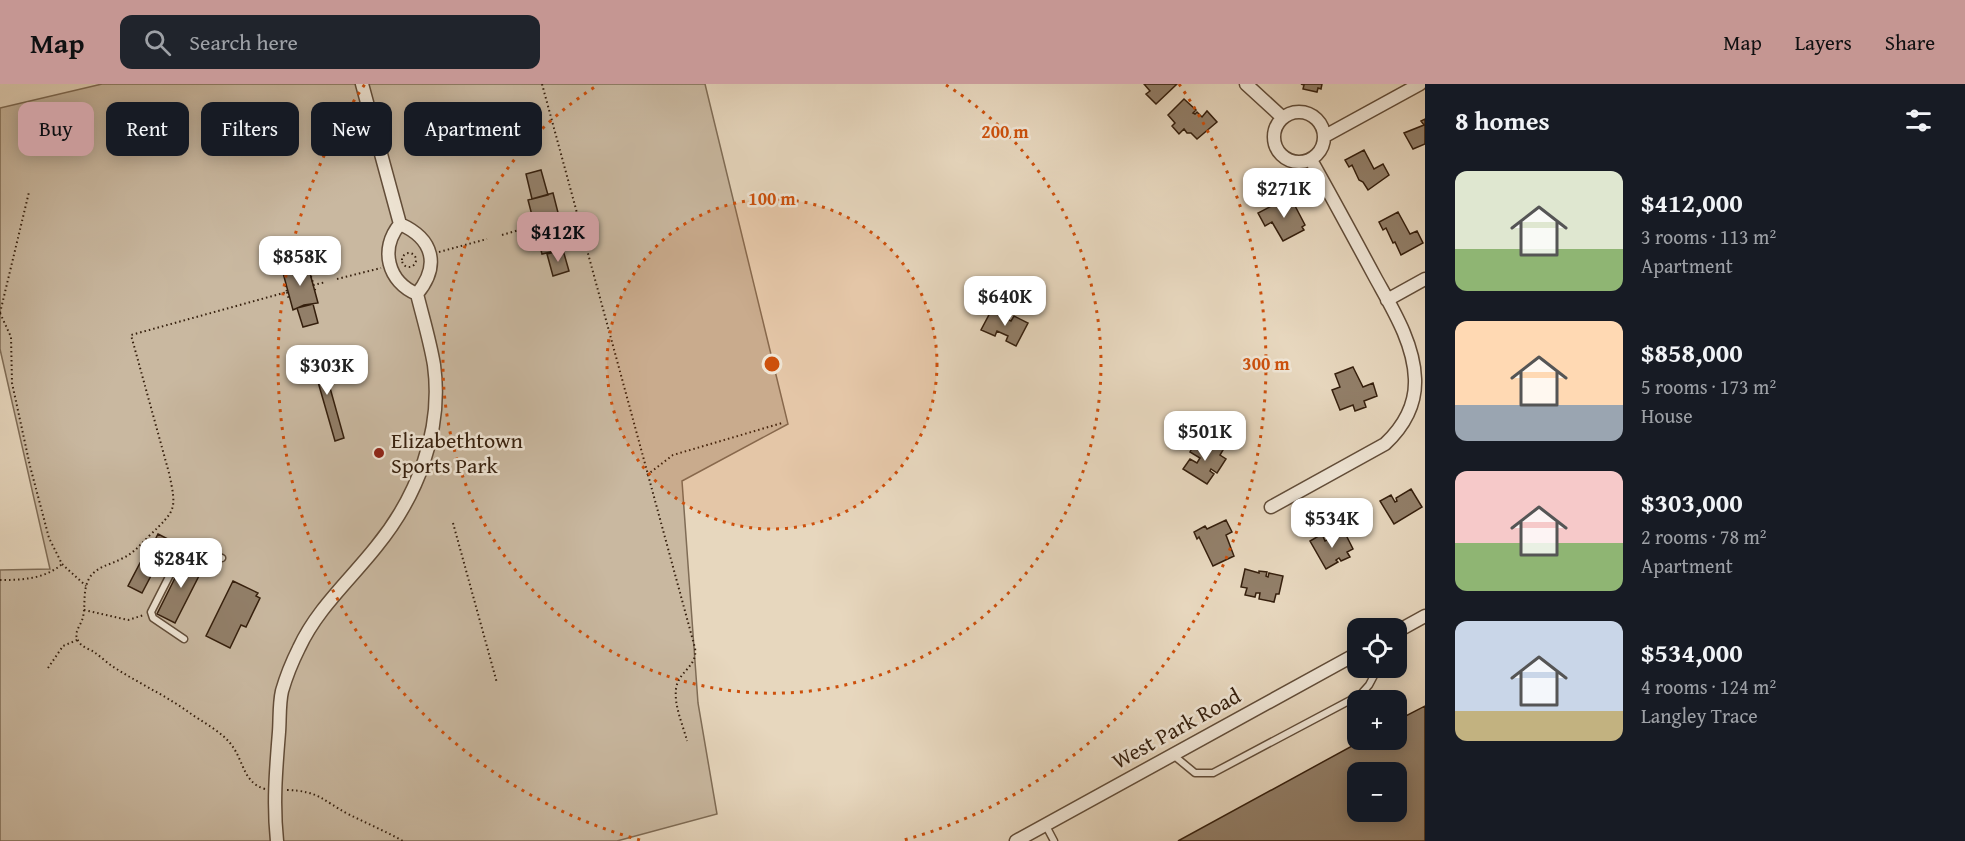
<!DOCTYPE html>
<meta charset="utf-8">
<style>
:root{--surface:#171b24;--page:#20242c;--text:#f1f3f6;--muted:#9ea1a6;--accent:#c59692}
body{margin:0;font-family:"Gentium Book Plus",serif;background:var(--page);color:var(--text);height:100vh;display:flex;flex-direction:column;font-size:22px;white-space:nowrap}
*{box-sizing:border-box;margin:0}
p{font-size:20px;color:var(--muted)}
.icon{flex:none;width:33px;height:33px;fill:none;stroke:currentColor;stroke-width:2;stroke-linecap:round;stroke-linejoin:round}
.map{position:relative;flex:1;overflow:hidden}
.panel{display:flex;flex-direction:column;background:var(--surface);width:540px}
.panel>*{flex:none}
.guide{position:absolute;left:18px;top:18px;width:570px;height:54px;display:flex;gap:12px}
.buttons{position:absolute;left:1347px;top:534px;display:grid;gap:12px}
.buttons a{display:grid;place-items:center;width:60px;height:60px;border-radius:12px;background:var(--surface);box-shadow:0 3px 15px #0003;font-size:30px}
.price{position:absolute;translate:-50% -51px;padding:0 14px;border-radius:12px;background:#fff;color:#222;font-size:20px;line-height:39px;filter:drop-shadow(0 2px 3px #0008)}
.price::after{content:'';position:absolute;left:50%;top:36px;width:18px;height:14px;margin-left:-9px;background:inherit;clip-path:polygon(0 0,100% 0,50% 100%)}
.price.current{background:var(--accent);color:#111}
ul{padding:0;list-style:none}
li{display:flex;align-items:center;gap:18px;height:150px;padding:0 30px}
li span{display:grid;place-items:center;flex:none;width:168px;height:120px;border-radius:12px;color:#555}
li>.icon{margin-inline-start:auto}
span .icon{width:72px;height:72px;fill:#fffc;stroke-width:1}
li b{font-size:26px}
h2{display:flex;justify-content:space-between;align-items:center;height:72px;padding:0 30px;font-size:26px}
.pill{padding:0 21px;border-radius:12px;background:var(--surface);box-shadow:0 3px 15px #0003;font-size:21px;line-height:54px}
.pill.current{background:var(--accent);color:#111}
header{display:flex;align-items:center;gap:36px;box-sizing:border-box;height:84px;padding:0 30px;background:var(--accent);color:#111}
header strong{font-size:28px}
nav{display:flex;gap:33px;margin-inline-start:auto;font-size:21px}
.search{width:420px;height:54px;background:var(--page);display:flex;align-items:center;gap:15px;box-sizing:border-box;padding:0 21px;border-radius:12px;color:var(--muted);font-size:22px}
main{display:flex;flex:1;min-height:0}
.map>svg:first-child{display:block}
.green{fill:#c9b8a0;stroke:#7f6c56;stroke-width:1.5}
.building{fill:#927f69;stroke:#351f0d;stroke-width:1.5;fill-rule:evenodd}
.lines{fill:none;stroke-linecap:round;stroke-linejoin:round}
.lane-casing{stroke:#624d39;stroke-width:9}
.street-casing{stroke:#624d39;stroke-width:15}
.path{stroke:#351f0d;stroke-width:2;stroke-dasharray:1.5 3;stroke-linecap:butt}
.lane{stroke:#efe5d5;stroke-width:6}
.street{stroke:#efe5d5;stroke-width:12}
.ring{fill:none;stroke:#cd500c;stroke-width:3;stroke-dasharray:3 6}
.poi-dot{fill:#8f2418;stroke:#efe5d5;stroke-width:2}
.labels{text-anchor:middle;stroke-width:5;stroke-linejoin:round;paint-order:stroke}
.poi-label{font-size:22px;fill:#351f0d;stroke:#efe5d5;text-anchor:start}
.street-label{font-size:22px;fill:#351f0d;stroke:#efe5d5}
.centre{fill:#cd500c;stroke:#efe5d5;stroke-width:3}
.ring-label{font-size:18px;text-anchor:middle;font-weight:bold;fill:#cd500c;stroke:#efe5d5;stroke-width:5;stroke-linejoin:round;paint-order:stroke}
</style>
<header>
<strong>Map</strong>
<div class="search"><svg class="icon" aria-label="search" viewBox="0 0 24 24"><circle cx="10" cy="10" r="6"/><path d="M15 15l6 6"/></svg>Search here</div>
<nav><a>Map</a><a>Layers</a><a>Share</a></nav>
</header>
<main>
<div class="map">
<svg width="1425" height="757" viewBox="0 0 1425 757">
<rect width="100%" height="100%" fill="#e7d7be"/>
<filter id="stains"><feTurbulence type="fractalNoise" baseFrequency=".00333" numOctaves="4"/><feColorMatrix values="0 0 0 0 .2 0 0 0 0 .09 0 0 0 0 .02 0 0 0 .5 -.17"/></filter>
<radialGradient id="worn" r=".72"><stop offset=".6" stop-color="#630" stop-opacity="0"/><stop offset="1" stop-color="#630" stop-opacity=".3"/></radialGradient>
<!-- green -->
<path class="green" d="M102,0H705L788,340L682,397L698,619L717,730L617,757H0V486L50,485L0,265V24Z"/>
<!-- building -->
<path class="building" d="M1144,0H1177L1156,20L1146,10L1150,7Z
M1301,0H1322L1321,5L1318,4L1317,8L1303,5L1304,1Z
M1184,15L1196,26L1193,29L1195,30L1197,28L1202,33L1207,27L1217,38L1197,55L1191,49H1187L1184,45L1179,50L1172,42L1175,39L1168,31Z
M1425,35V60L1413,65L1404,49L1424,41L1421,37Z
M1364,66L1374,85L1383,80L1389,91L1368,106L1363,98L1359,96L1352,81L1349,83L1345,76Z
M541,86L548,111L532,115L526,90Z
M553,109L567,164L542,170L528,116Z
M1287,114L1290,120L1293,118L1305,141L1302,143L1304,146L1283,157L1272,138L1265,142L1258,129Z
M1398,128L1410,150L1417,147L1423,159L1401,171L1395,158L1393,159L1386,144L1383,146L1379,138Z
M563,166L569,187L553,192L547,170Z
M299,168L303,183L288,186L284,172Z
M308,182L318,219L304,221L293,226L283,189L295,184Z
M313,220L318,239L303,243L297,224Z
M991,227L1011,237L1014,232L1028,239L1016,262L1006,257L1008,252L997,247L995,252L981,246Z
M320,268L344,354L335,357L310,270Z
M1353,283L1363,303L1373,299L1377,312L1364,317L1366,323L1355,327L1353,321L1340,326L1332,306L1340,303L1335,290Z
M1209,357L1223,366L1220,371L1226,375L1217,389L1211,385L1210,387L1214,390L1207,400L1183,385L1190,375L1197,379L1200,374L1190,368L1195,359L1204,365Z
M1411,405L1422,423L1394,440L1380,417L1391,411L1395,418L1397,417L1396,414Z
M1226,436L1232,448L1226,451L1234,472L1213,482L1199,453L1197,455L1194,448L1205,442L1207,445Z
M1344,447L1353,465L1347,468L1350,473L1341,477L1339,474L1336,476L1338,478L1326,485L1310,457L1322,450L1325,457Z
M158,450L168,455L158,475L148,470Z
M187,470L205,480L175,539L157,530Z
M140,479L154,486L142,509L128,502Z
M1245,485L1259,489V487L1267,488L1266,492L1268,493L1269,489L1283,492L1279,510H1276L1274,518L1259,515L1260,509H1256L1255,513L1245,511L1247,504L1241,503Z
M233,497L258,509L256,512L260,514L246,543L241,541L230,564L206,552Z
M1425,622V757H1178L1363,656H1396V637ZM1358,688H1396V728H1358Z"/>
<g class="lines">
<defs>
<path id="lane" d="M184,555L153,534L151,528L183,465L191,463L222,474
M1172,670L1195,689H1213L1360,611L1369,601L1378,584
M1045,740L1054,757"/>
<path id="street" d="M1246,0L1283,34
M1274 53a25 25 0 1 1 50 0a25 25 0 1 1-50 0Z
M1325,52L1420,0
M400,140C379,165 388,198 417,210
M1387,216L1425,195
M1271,423L1385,360C1403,343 1416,321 1415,295C1414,259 1392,224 1375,193C1354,154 1333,115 1311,76
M1396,548L1425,532
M277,757C273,720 276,685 279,648C280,635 279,620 282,607C286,593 292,578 299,564C317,525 349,497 376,463C417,413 443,347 434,281C430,257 423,234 417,210C440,182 434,155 400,140L362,0
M1016,757L1358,569"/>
</defs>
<!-- lane casing -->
<use href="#lane" class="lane-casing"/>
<!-- street casing -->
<use href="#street" class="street-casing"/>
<!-- path -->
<path class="path" d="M542,0L695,564C698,583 678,587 676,605C674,622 683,641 687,657
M502,151L577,129
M439,168L487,155
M402 176a7 7 0 1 1 14 0a7 7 0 1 1-14 0Z
M311,192L316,209
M337,195L381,184
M313,201L326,198
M287,208L289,216
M0,229L11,253L12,299L30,382L49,454L62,480L86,502
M0,229L29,108
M647,391L673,371L782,339
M453,439L497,599
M0,496C22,496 45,495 62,480
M84,526L128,536L144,531
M48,584L63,562L77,556
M265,705C244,699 244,679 233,663C223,648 202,638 187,627C163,610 136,598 112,582C106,578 100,572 94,568C89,565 82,563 79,558C72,549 81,542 83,533C86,519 82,506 90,493C98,482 110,481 121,475C133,470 140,461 149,452C176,426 177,426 169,389L131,251L287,208L285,199
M287,706C319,707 322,716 348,730C366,739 385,747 403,757"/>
<!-- lane -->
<use href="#lane" class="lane"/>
<!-- street -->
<use href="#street" class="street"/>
</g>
<!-- distance rings -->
<circle cx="772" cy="280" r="165" fill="#cd500c" fill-opacity=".12"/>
<g class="ring">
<circle cx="772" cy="280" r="165"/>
<path d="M946 1A329 329 0 1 1 598 1"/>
<path d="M640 756A494 494 0 0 1 365 0M1179 0A494 494 0 0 1 904 756"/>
</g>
<!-- markers -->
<circle class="poi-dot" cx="379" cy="369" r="6"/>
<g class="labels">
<!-- poi labels -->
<g class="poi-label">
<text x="391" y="364">Elizabethtown<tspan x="391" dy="25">Sports Park</tspan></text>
</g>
<!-- street labels -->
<g class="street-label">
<text transform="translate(1176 644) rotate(-29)" y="8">West Park Road</text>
</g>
</g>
<circle cx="772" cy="280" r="9" class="centre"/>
<g class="ring-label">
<text x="1005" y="54">200 m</text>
<text x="772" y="121">100 m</text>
<text x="1266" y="286">300 m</text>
</g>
<rect width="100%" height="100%" filter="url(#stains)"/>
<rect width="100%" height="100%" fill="url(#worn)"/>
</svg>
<div class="buttons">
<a><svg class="icon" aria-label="locate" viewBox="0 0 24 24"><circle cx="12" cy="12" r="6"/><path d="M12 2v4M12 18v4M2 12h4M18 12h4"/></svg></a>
<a>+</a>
<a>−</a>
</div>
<b class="price" style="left:1284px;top:135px">$271K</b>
<b class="price current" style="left:558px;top:179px">$412K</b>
<b class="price" style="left:300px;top:203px">$858K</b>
<b class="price" style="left:1005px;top:243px">$640K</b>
<b class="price" style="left:327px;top:312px">$303K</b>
<b class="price" style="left:1205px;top:378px">$501K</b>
<b class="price" style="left:1332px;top:465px">$534K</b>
<b class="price" style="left:181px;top:505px">$284K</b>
<div class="guide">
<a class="pill current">Buy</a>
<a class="pill">Rent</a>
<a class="pill">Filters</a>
<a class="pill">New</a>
<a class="pill">Apartment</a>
</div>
</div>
<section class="panel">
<h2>8 homes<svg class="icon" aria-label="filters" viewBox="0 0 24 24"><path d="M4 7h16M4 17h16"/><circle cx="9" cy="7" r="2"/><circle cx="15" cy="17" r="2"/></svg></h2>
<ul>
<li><span style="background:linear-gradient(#dfe7d0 65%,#8fb573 0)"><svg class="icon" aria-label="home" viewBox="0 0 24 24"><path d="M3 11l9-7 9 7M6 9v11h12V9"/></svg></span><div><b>$412,000</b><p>3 rooms · 113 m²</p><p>Apartment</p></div></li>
<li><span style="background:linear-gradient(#ffd9b3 70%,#9aa5b1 0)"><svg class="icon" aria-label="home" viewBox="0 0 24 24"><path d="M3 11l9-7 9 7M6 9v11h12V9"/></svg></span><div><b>$858,000</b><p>5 rooms · 173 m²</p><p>House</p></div></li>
<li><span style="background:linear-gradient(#f6c9c9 60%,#8fb573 0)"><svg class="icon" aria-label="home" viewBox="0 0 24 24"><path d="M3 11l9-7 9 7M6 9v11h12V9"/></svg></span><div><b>$303,000</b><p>2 rooms · 78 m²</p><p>Apartment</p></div></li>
<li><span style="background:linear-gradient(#c9d6e8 75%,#c2b280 0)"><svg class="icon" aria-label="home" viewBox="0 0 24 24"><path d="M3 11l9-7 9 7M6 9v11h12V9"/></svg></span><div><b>$534,000</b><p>4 rooms · 124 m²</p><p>Langley Trace</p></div></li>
</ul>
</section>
</main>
